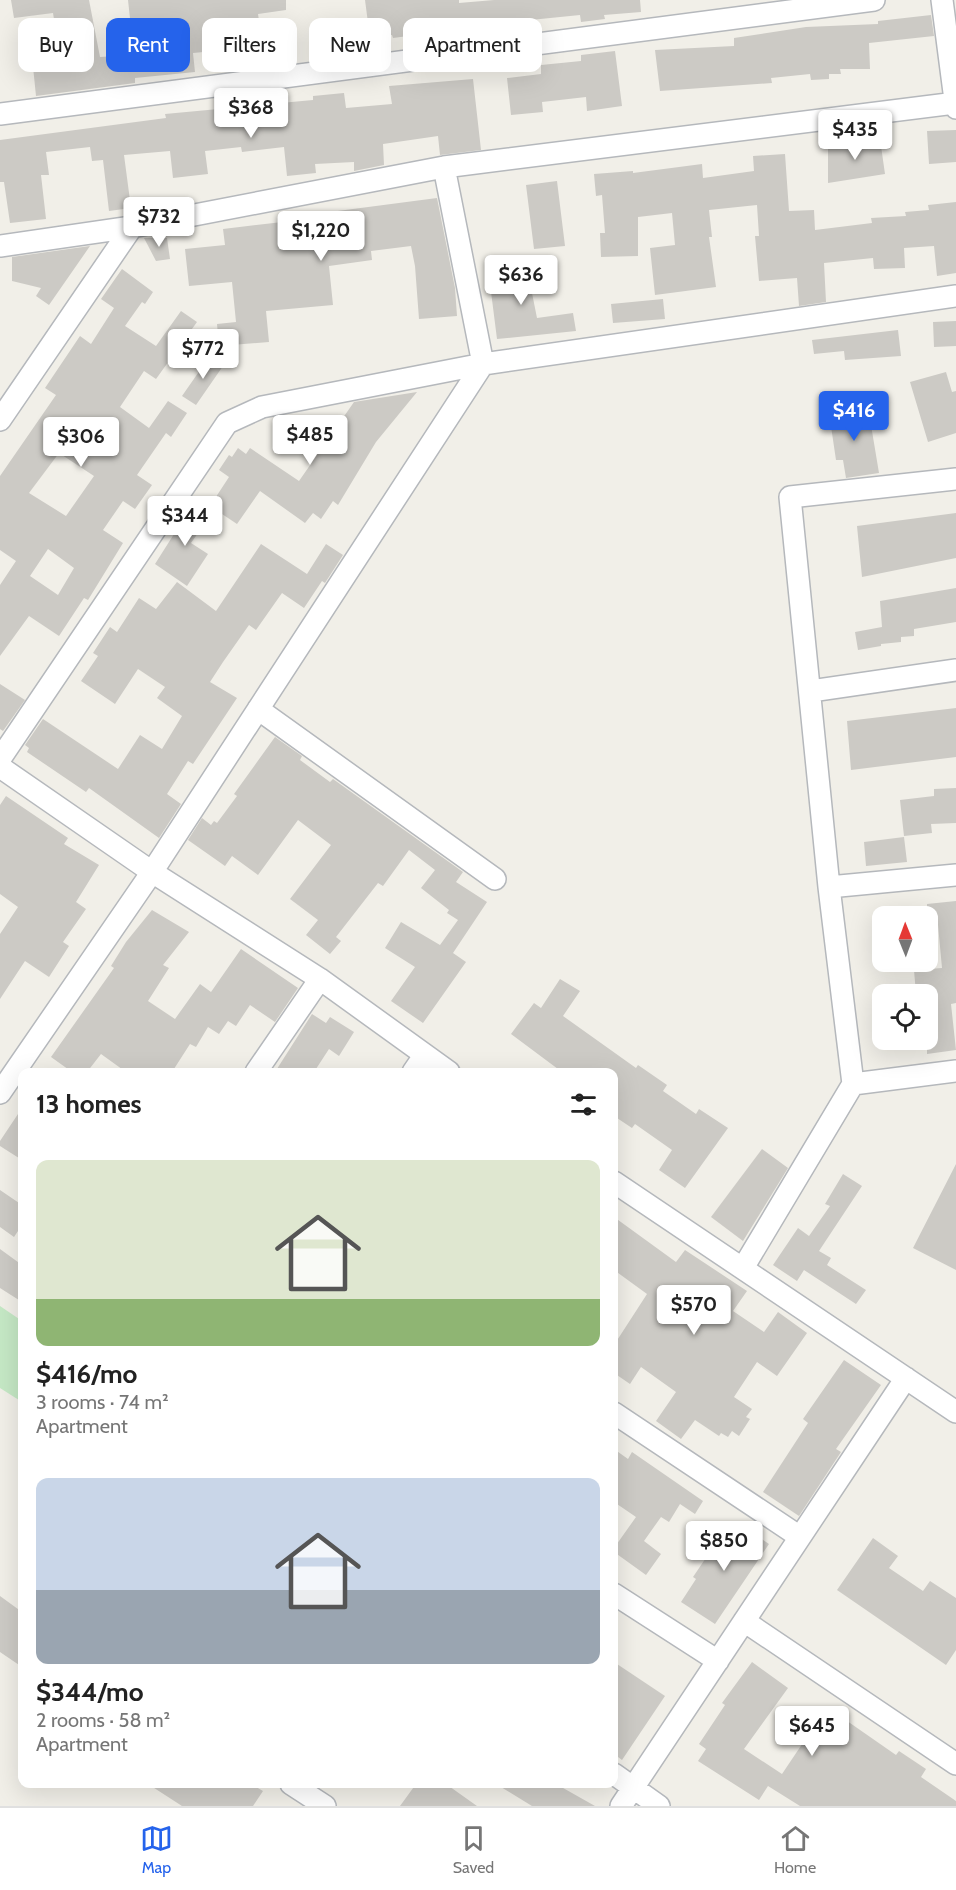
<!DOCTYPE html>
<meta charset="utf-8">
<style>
:root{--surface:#fff;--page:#f6f6f6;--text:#222;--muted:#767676;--line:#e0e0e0;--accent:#2563eb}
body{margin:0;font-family:Cabin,sans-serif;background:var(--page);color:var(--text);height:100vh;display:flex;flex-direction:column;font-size:22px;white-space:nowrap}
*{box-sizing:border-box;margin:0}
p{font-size:20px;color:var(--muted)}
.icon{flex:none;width:33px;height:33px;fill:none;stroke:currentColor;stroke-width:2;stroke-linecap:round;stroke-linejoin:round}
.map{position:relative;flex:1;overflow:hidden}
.details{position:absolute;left:18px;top:1068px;width:600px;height:720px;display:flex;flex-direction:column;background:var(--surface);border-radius:12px;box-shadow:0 6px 24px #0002}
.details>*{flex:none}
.banner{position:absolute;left:18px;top:18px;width:600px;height:54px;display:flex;gap:12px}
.needle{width:39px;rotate:359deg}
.buttons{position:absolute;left:872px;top:906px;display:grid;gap:12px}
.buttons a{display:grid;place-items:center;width:66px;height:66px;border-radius:12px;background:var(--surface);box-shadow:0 6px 24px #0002;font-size:30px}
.price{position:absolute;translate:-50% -51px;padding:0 14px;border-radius:6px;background:#fff;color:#222;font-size:20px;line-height:39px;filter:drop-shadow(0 2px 3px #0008)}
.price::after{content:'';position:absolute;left:50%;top:36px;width:18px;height:14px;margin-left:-9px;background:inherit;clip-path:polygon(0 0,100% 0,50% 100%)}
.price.on{background:var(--accent);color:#fff}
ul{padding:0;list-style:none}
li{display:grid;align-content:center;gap:12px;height:318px;padding:0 18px}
li span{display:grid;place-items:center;height:186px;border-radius:12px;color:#555}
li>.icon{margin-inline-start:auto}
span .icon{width:108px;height:108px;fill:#fffc;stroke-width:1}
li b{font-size:26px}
h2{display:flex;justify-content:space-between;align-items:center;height:72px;padding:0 18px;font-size:26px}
.pill{padding:0 21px;border-radius:12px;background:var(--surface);box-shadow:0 6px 24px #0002;font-size:21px;line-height:54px}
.pill.on{background:var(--accent);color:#fff}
.menu{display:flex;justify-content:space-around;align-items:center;height:84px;border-top:2px solid var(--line);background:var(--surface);font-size:16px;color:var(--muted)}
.menu a{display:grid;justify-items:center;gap:3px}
.menu .on{color:var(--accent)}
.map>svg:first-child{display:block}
.green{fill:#c5e8c5}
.building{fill:#cccac5;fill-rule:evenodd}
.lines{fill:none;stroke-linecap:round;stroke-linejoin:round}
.street-casing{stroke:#b5b8bc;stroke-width:24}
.street{stroke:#fff;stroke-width:21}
</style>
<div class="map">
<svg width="956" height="1806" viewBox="0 0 956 1806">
<rect width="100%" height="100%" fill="#f1efe8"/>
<!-- green -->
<path class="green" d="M0,1306L22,1321V1402L0,1388Z"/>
<!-- building -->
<path class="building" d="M11,0H89L100,57L134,55L128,0H286V10L258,14L265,60L237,65L234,49L193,53L195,72L135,78V83L36,96L31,47L58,45L53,13L14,18Z
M365,0H459V3L494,0H640L641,12L604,15L605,19L581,22L580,15L441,29V36L409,40L408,36L393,38L392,35L370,38Z
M931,15L934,36L869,43L870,69H840L841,74H829V79L811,80L810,74L771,78L772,83L660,91L655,50L734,46V38L806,27L878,24V21Z
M615,51L622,106L587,111L586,97L542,102L543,112L511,115L507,78L541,74V65L581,61V55Z
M473,79L481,150L440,155L438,136L383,144L384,165L354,171V162L315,164L316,173L287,176L284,147L242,152L241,147L205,151L208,174L173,178L170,151L124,155L131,208L109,211L103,160L92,161L90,147L46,152L49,175H41L46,219L10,223L4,182H0V140L166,118L165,114L313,100V96L344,93L346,108L392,104L389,86Z
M956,130V162L929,164L927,131Z
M880,139L885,174L828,183V148Z
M785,154L789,211L814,210L815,230L872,223L871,218L906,216L905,212L929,210L928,205L956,202V273L937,276L934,246L904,248L905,268L874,269L873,258L824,263L826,302L799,306L797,278L759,281L755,236H759L757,205L709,210L712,237H709L716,287L655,295L650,248L675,245L672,213L638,217V256L601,257L600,233H605L602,195L596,196L594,174L633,171V173L702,164L703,178L754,171L753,156Z
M557,181L565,246L534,249L526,185Z
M437,198L455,288L457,316L419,319L415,266L411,246L371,251L372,260L329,266L333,305L266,311L269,342L219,346L217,324L236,322L232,282L189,286L185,249L225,245L223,229L291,221L330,216V212Z
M144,238H167L170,259L156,261Z
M90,246L49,305L36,296L41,288L12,281V257Z
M526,263L537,318L573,313L576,331L497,339L488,268Z
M122,269L153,292L145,304L142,302L125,326L156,346L181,311L197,322L156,379L144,371L120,407L149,428L168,401L187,413L171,437L166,433L137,475L152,485L135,509L123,501L103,530L123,543L88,600L84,598L59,636L29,616L0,656V585L16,561L0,550V476L56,395L45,388L80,336L91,344L114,308L101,299ZM59,453L94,476L66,516L29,493ZM48,549L74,568L58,595L30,576Z
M663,299L665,319L613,323L611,304Z
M956,321V346L934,347L933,322Z
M898,330L901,356L845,360L844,351L814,354L812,340Z
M212,353L223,366L196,405L182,396Z
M946,372L952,392L956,391V433L928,442L910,382Z
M417,392L376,442L338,505L333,501L321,519L313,513L305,523L260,491L237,524L210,506L229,477L219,470L229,455L232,457L238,448L246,454L250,448L299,481L354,402Z
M868,407L879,473L846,478L843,460H836L829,413Z
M195,501L212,513L191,543L208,554L187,586L155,564Z
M956,513V558L862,577L857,526Z
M261,544L307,574L326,544L343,555L325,583L322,581L304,608L282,593L256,630L249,625L223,662L210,682L237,698L193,764L188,761L167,794L181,804L159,838L89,788L86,792L27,752L29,748L25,745L43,719L118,769L140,735L162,749L182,716L157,698L165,687L138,669L115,704L81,681L98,656L93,653L110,627L117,632L139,598L156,609L177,582L216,611Z
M956,588V622L914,629V636L901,637V642L881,644V646L858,650L855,632L882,627L880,601Z
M0,684L25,700L3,731L0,729Z
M956,708V757L851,770L847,721Z
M275,737L302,756L300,760L330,782L333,779L463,872L456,882L487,902L453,953L466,962L423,1023L391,1001L415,967L385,948L401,922L440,945L458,920L447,913L449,910L421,888L435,870L409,850L383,886L378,883L336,937L341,941L330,954L306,935L318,920L290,899L331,845L298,820L258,875L232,856L225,866L188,840L202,818L211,825L214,821L217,823L237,796L234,794Z
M956,788V823L931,824L932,833L904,836L900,800L934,796V789Z
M6,796L68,838L64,844L99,865L76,902L86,909L63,942L69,946L49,977L25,961L0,999V934L18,907L0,894V805Z
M904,837L907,862L866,866L864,842Z
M956,901V1003L951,1004L956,1050L927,1054V994H916L914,970L942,968L938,925L927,926V904Z
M152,910L189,932L163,965L169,968L148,1001L175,1019L200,984L211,992L241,949L298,988L275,1022L250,1005L236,1026L228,1021L219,1034L208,1027L196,1047L190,1044L172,1072H126L101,1054L87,1072H72L51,1057L114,968L111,966L126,942Z
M560,979L580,991L563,1016L636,1068L638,1065L667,1085L663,1091L696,1114L699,1109L728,1128L685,1188L659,1170L672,1150L635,1124L632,1128L614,1116V1072H562L511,1034L534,1003L541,1008Z
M312,1014L326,1023L330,1017L354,1032L339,1056L329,1049L314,1072H275Z
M22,1108V1160L0,1146V1141Z
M762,1149L788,1168L743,1241L711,1217Z
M956,1164V1270L913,1248Z
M843,1174L862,1186L819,1251L831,1258L827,1265L866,1290L856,1304L804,1270L797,1281L773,1265L798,1228L809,1236L830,1206L825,1204Z
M0,1190L22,1205V1225L14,1237L0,1227Z
M614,1217L676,1262L685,1250L747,1291L733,1311L764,1332L778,1312L807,1333L777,1376L757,1362L734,1397L752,1409L746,1417L750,1419L739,1436L732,1431L728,1437L721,1433L719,1436L695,1420L681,1439L656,1421L676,1392L641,1367L630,1384L614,1373V1345L647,1294L614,1270Z
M0,1249L22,1265V1302L0,1288Z
M844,1360L881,1385L836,1449L841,1452L799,1516L763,1492L808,1423L803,1419Z
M614,1449L628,1459L632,1452L703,1501L695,1514L680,1504L669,1522L661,1517L644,1541L661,1554L646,1575L614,1552V1548L636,1517L614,1502Z
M735,1521L769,1544L715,1624L681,1602L696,1579L693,1577L720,1537L723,1540Z
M873,1538L898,1556L889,1568L923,1591L930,1581L956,1598V1650L946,1665L837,1590Z
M0,1596L22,1612V1667L0,1652Z
M614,1662L665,1696L622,1760L614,1754Z
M752,1662L788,1688L744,1749L782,1774L827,1707L896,1755L899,1751L926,1769L921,1777L956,1801V1806H800L768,1786L759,1800L698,1761L706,1749L699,1744L725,1705L722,1703Z
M148,1784H251L263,1791L253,1806H182Z
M416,1784H446L477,1806H400Z
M496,1784H556L595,1806H532Z"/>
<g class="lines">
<defs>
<path id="street" d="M942,0L956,108
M0,114L874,0
M0,246L132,227L444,167L956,103
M0,420L132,227
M811,691L956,670
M258,709L495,879
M0,759L227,423L262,407L483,364L956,296
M0,767L152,872L320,979L449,1072
M829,887L956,875
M256,1072L320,979
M413,1072L424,1056
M853,1084L829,887L790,497L956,479
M0,1093L152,872L483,364L444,167
M614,1182L956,1412
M743,1268L853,1084L956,1071
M614,1413L800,1537
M614,1594L718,1661
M744,1621L956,1764
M614,1774L659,1806
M291,1784L325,1806
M621,1806L906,1378"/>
</defs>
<!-- street casing -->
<use href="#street" class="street-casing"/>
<!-- street -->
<use href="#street" class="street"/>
</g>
</svg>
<div class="buttons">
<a><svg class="needle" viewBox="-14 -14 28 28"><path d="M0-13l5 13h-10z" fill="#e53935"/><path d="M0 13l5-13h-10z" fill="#767676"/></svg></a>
<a><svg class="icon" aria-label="locate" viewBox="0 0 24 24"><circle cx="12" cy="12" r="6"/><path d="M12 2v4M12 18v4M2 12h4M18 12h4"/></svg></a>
</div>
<b class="price" style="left:251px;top:139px">$368</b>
<b class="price" style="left:855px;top:161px">$435</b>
<b class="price" style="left:159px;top:248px">$732</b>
<b class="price" style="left:321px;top:262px">$1,220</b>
<b class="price" style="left:521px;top:306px">$636</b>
<b class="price" style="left:203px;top:380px">$772</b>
<b class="price on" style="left:854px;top:442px">$416</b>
<b class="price" style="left:310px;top:466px">$485</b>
<b class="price" style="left:81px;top:468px">$306</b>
<b class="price" style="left:185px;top:547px">$344</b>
<b class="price" style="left:694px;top:1336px">$570</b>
<b class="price" style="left:724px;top:1572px">$850</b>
<b class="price" style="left:812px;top:1757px">$645</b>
<div class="banner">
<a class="pill">Buy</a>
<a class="pill on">Rent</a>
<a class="pill">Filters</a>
<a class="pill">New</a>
<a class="pill">Apartment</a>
</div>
<section class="details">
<h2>13 homes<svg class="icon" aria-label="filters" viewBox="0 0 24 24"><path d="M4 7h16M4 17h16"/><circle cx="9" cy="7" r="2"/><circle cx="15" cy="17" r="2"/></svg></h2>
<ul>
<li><span style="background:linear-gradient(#dfe7d0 75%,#8fb573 0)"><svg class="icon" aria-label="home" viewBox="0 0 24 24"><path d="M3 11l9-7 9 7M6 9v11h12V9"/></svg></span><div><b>$416/mo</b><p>3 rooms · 74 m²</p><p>Apartment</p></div></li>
<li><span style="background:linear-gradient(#c9d6e8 60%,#9aa5b1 0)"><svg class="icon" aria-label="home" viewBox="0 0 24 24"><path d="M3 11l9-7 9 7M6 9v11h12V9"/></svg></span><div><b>$344/mo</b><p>2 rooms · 58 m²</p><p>Apartment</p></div></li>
</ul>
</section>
</div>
<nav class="menu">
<a class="on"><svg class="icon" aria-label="map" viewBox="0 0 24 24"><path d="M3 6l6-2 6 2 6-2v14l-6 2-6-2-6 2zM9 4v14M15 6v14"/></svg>Map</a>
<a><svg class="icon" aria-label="saved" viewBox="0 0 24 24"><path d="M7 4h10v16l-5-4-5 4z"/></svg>Saved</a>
<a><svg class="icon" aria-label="home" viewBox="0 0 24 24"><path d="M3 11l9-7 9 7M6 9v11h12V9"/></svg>Home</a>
</nav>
